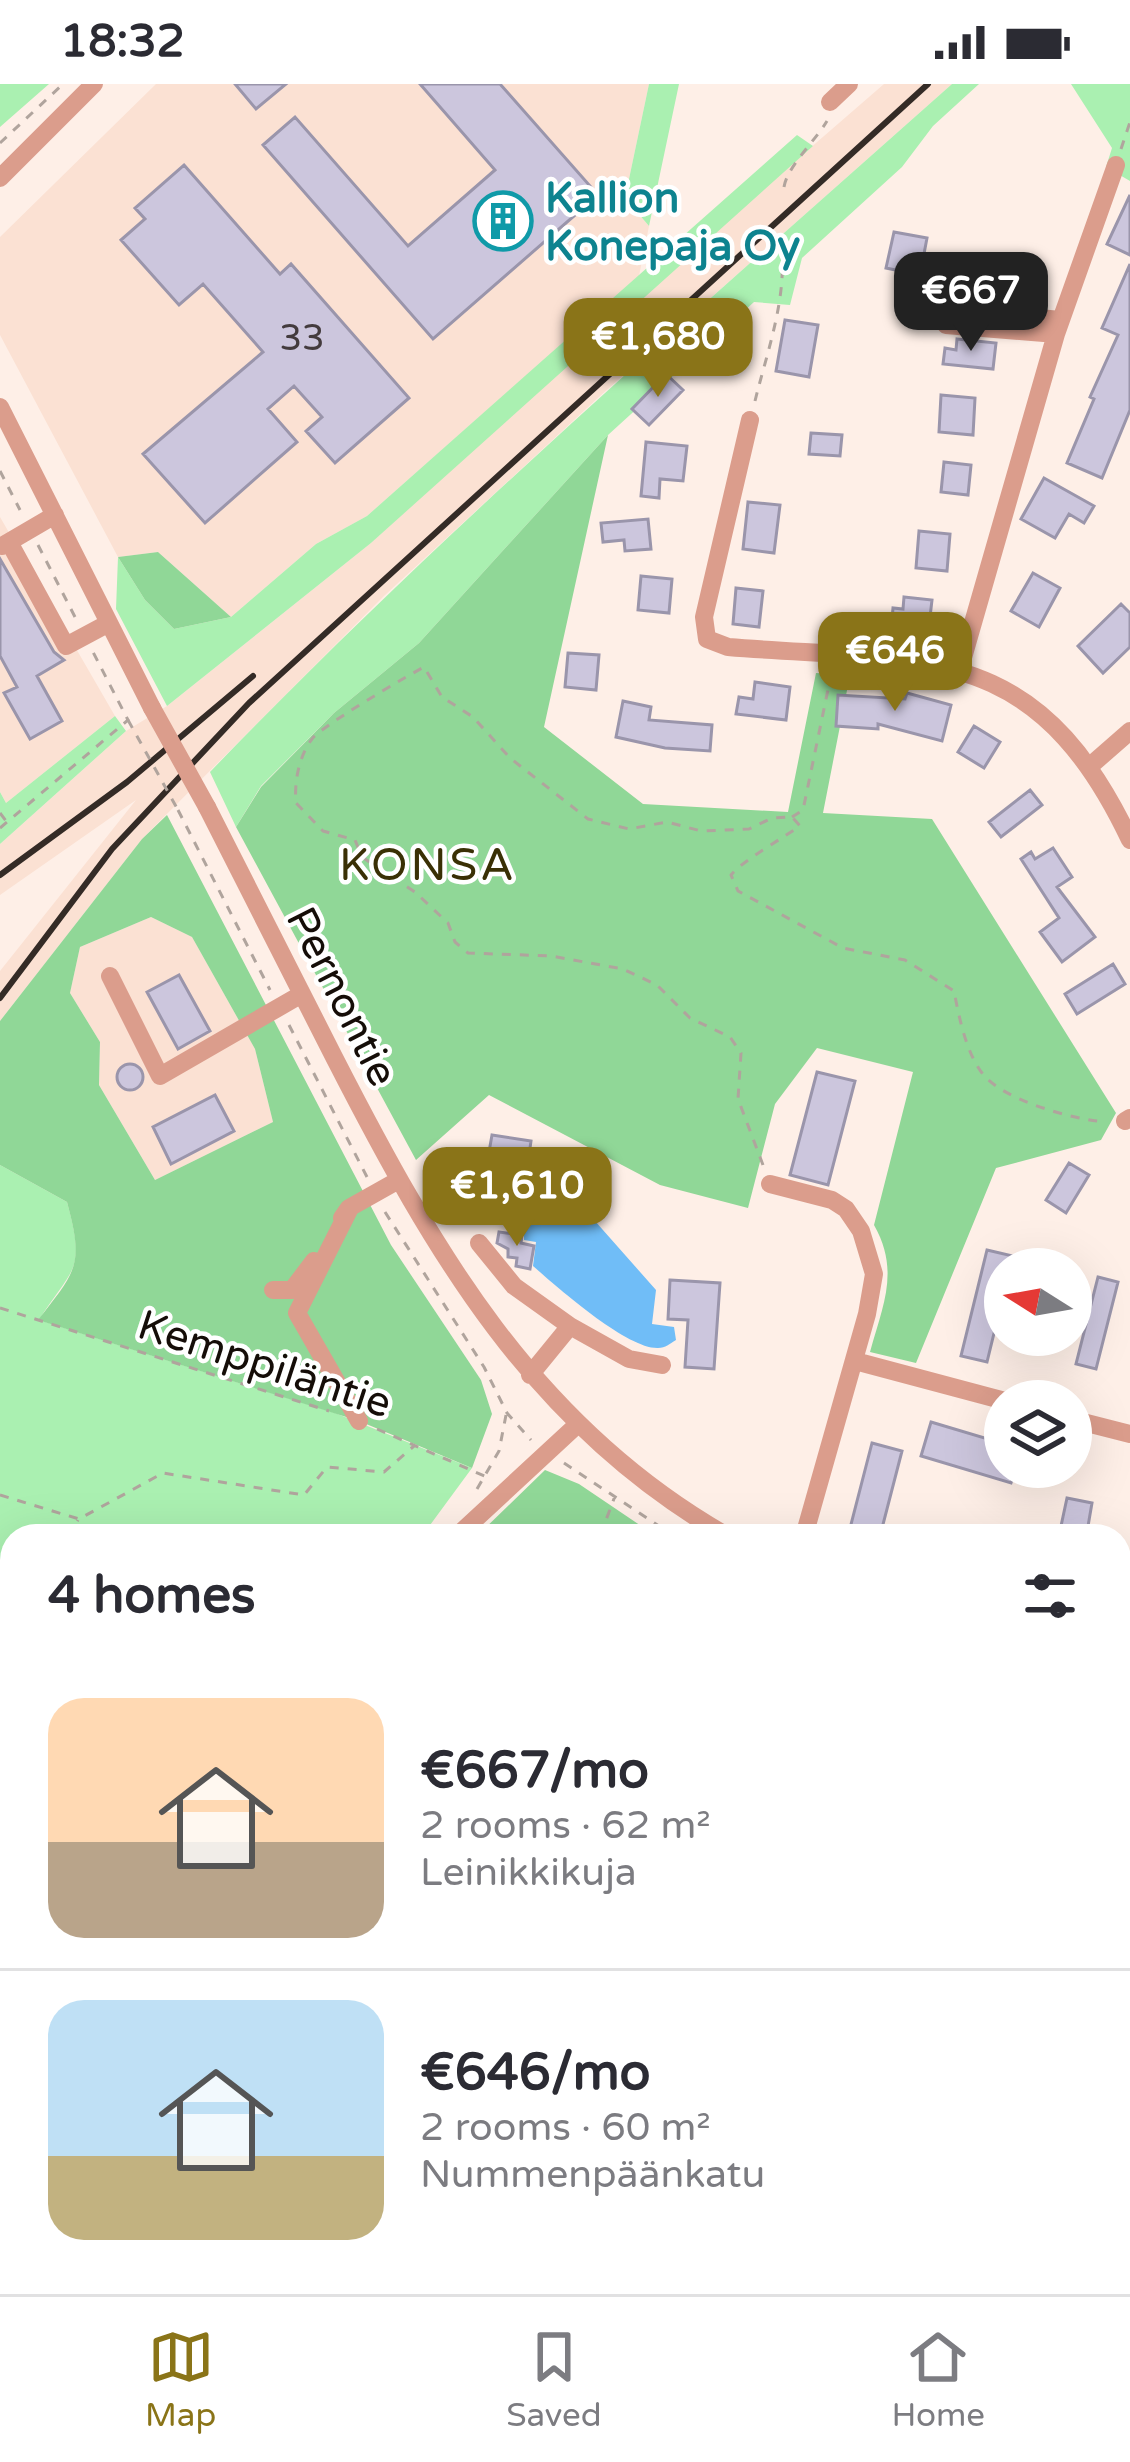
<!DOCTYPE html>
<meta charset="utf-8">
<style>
:root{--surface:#fff;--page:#f7f7f7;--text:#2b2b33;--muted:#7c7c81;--line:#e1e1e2;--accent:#8a7418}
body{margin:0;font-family:"Varela Round",sans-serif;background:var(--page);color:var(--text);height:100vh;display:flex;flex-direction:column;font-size:45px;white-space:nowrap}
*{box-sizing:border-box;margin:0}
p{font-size:39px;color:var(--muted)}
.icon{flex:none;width:66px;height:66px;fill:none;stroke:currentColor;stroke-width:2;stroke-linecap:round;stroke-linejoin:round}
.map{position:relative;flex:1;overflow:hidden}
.panel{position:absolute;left:0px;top:1440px;width:1131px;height:771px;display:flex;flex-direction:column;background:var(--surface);border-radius:36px 36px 0 0;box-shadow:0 12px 48px #0002}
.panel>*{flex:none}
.needle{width:78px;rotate:281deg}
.buttons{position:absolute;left:984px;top:1164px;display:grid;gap:24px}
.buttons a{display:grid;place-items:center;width:108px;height:108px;border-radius:50%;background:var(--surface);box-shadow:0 12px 48px #0002;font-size:60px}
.price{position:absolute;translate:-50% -102px;padding:0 27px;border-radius:24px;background:var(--accent);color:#fff;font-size:39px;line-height:78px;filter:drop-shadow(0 3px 6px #0008)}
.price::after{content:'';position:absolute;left:50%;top:72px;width:36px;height:27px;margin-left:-18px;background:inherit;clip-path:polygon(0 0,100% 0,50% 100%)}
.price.active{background:#222;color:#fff}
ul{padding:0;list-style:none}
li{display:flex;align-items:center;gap:36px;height:300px;padding:0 48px}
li+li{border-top:3px solid var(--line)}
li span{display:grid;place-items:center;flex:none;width:336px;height:240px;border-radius:36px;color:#555}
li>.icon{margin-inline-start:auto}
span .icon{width:144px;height:144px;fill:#fffc;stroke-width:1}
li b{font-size:51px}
h2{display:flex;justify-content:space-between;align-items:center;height:144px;padding:0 48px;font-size:51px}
.status{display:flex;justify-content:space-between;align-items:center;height:84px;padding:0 60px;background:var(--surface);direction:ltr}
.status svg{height:33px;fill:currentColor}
.menu{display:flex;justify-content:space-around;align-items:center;height:168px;border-top:3px solid var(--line);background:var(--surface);font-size:33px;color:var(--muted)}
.menu a{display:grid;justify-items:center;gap:6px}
.menu .active{color:var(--accent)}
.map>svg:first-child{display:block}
.built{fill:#fbe1d3}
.green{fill:#aaf0b1}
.forest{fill:#90d797;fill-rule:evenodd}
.water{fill:#70bdf7}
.building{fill:#ccc6dd;stroke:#9a95ab;stroke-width:3}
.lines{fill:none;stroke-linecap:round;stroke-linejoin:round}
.path{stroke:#b0a49d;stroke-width:3;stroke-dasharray:9 9;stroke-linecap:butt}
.minor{stroke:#db9d8c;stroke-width:18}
.rail{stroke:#342b26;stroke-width:6}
.path-bridge{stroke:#b0a49d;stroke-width:3;stroke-dasharray:9 9;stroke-linecap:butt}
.minor-bridge{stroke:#db9d8c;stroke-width:18}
.labels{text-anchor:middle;stroke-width:9;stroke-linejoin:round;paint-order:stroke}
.number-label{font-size:36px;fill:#433b3d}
.culture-label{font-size:42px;font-weight:bold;fill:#0d838f;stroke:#fff;text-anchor:start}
.street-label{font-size:42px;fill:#150d08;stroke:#fff}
.neighbourhood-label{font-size:45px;letter-spacing:3px;fill:#3a3005;stroke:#fff}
</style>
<div class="status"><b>18:32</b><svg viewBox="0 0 49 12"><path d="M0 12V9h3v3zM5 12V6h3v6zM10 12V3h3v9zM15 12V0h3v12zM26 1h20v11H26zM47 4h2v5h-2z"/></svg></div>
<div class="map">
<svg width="1130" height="2210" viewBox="0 0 1130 2210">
<rect width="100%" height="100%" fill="#feefe7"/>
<!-- built -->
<path class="built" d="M156,0H649L625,114L649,142L639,192L367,432L316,460L231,533L158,468L118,473L0,251V153Z
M884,0H952L600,312L384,512L142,755L0,937V887L136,716L0,811V760L126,647L167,622L371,459L682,175Z
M0,433L115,632L6,719L0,708Z
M151,833L192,853L255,965L273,1038L155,1096L99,1001L100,958L70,909L80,863Z"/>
<!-- green -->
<path class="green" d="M0,0H49L0,43Z
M649,0H679L649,142L625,114Z
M952,0H979L933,42L902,83L802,174L790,221L754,218L608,351L419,559L334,629L261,702L236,743L210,688C444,445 700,224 952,0Z
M1071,0H1130V97L1106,83L1112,64Z
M797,51L813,62L371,459L167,622L116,525L118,473L145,516L174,545L231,533L316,460L367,432Z
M115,632L126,647L0,760V708L6,719Z
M0,1081L67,1118C86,1188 74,1181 39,1236L335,1329L472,1384L422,1452H12V1822L0,1841Z"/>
<!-- forest -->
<path class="forest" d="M608,351L544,643L643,720L788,728L816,589L850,591L823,729L932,735L1116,1029L1101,1056L996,1084L916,1279L870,1268C883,1221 900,1187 874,1141L913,988L817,964L775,1020L748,1124L660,1101L489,1011L416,1076L236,743L261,703L334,629L419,559Z
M158,468L231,533L174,545L145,516L118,473Z
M167,731L391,1161L481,1296L492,1330L472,1384L359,1337L38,1236C77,1186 84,1181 67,1118L0,1081V937L142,755ZM151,833L192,853L255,965L273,1038L155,1096L99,1001L100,958L70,909L80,863Z
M545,1386L579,1400L656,1452H477Z
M91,2199H242L250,2210H86Z
M676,2199H878L872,2210H684Z"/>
<!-- water -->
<path class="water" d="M531,1108L572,1111L656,1206L652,1240L674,1243L676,1256C669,1260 666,1264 658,1264C627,1265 557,1203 533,1182L536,1158L524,1156V1148L518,1146Z"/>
<!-- building -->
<path class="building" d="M235,0H286L256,25Z
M420,0H500L598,111L433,255L263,61L295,33L408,162L495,86Z
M184,81L280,190L291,180L409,314L335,379L306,347L322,333L294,302L268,325L297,358L205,439L143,370L263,268L203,200L179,221L121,156L145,135L135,124Z
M1130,111V171L1107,160Z
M894,148L927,154L920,191L886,184Z
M1130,180V326L1102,394L1067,379L1094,315L1090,313L1118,251L1102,244Z
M785,236L818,241L809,293L776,287Z
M957,255L996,259L993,285L943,280L945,264L956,266Z
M666,290L683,306L649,341L632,325Z
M941,311L975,314L973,351L939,348Z
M811,349L842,351L840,372L809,370Z
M646,358L687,362L683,397L660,395L659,414L641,412Z
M944,378L971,381L968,411L941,408Z
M1044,394L1094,422L1084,439L1069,430L1055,454L1021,435Z
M748,418L780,421L774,469L743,465Z
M648,435L651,465L625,467L624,456L603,458L601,439Z
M919,447L950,450L947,487L916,484Z
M0,475L54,568L64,576L37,592L62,637L30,655L4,609L17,603L0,572Z
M1033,489L1060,504L1039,543L1011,527Z
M641,492L672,495L669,529L638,526Z
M736,504L763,507L759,543L733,540Z
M904,513L932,516L928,550L891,546L893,524L903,525Z
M1121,520L1130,529V563L1103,589L1078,562Z
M568,569L599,571L596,606L565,603Z
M755,598L790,603L786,636L736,630L739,613L753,615Z
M907,609L951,621L942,657L878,640V645L836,642L838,611L905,615Z
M623,617L651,623L649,636L712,641L710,667L665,664L616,653Z
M974,642L1000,658L984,684L958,668Z
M1030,706L1042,721L1001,753L989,738Z
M1053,764L1072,793L1057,803L1095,853L1062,878L1040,848L1059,834L1021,775L1031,768L1035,775Z
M1113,880L1125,900L1077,930L1065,910Z
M179,891L210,947L178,965L147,908Z
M117 993a13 13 0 1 1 26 0a13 13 0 1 1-26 0Z
M817,988L855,997L828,1101L790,1091Z
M215,1011L234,1047L171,1080L153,1043Z
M492,1051L531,1057L529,1071L565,1079L563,1084L576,1086L572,1111L547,1107L542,1104L543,1095L514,1089L506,1132L487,1129L493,1086L486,1085Z
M1069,1079L1089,1091L1066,1129L1046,1116Z
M499,1148L522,1151L521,1159L534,1162L530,1185L516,1182L517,1174L508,1173V1165L497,1159Z
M987,1166L1013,1172L1010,1185H1005V1204L987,1278L961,1272Z
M1098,1193L1118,1198L1096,1285L1076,1280Z
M670,1196L720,1199L714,1285L685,1283L688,1236L668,1235Z
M931,1338L1005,1360V1383H1016L1011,1399L921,1372Z
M872,1359L902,1367L880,1452H848Z
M1067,1414L1092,1419L1087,1448L1061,1442Z"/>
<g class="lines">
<!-- path -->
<path class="path" d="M0,59L63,0
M1121,65L1130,38
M784,103C787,83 815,57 827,37
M755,317C768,264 791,204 779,150
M0,387L20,426
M38,461L75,533
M178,726L270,906
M0,729L6,737
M792,733L803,726L831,591
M0,744L128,636L93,568
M289,941L367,1093
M763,1081L738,1015L741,969L730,953L690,934L657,901L623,885L551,872L468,869L455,858L448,839L415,808L362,773L355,756L323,747L296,719C294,698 299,672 312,655C320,643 407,592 424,583L442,613L473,633L510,674L588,735L629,745L667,738L701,747L749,745L772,734L792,733L800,742C783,754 742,777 731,791L738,807L843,864L905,876L954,907C959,933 966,968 982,989C1002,1016 1072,1035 1105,1038
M385,1128L484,1283L507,1329L531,1356
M0,1224L329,1327
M377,1345L489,1394
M564,1379L674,1452
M477,1405L499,1367L506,1331
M0,1411L79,1435L163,1389L304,1411L327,1383L384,1388L414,1362
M67,1452L78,1436
M606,1452V1436L615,1412
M1119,1603L1130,1605
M684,2199L691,2210
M777,2210L783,2199"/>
<!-- minor -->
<path class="minor" d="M830,18L849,0
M0,94L94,0
M926,224L1061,236
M946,241L1056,250
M0,323L152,624
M750,336L704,533L707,555L728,563C922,579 1034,553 1130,756
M9,458L66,562L109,539
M2,462L55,431
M960,584L1056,250L1116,81
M1090,682L1130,647
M207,723C249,807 292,891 335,975C433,1166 533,1342 727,1452
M110,892L160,992L302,910
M1125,1037L1130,1034
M770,1100L832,1116L846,1125L861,1147L874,1190L867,1230L804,1452
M350,1124L297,1229L359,1337
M342,1134L349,1124L397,1097
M479,1159L514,1202L570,1242L530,1291
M273,1206H292L314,1177
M570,1242L629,1275L662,1281
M855,1277L1005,1317
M1071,1335L1130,1350
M457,1452L578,1340
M1119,1580L1130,1582
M1119,1678L1130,1658
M1128,1835H1130
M0,1952L12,1959
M382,2199L390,2210
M1107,2199L1128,2210
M0,2202L12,2210
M72,2210L77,2199
M615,2210L630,2199"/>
<!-- rail -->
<path class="rail" d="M0,791L127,698L253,592
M0,914L112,765L249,619L928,0"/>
<!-- path-bridge -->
<path class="path-bridge" d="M128,636L178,726"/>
<!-- minor-bridge -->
<path class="minor-bridge" d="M152,624L207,723"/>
</g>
<!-- icons -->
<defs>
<symbol id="building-ring" viewBox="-11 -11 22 22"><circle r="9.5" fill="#fff" stroke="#0f9aa8" stroke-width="1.5"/><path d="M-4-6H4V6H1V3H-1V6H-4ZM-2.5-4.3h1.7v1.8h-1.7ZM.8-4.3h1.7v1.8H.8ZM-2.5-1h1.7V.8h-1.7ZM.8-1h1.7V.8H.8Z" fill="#0f9aa8"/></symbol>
</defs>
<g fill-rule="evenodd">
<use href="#building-ring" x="470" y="104" width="66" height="66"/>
</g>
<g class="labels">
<!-- number labels -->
<g class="number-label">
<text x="302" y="266">33</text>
</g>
<!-- culture labels -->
<g class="culture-label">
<text x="545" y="128">Kallion<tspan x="545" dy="48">Konepaja Oy</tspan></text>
</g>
<!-- street labels -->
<g class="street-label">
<text transform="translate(343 912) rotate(63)" y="15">Pernontie</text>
<text transform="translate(265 1279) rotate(18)" y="15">Kemppiläntie</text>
</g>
<!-- neighbourhood labels -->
<g class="neighbourhood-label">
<text x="428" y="796">KONSA</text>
</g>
</g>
</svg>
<div class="buttons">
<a><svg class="needle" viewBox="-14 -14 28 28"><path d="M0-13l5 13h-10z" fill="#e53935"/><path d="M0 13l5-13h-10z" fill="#7c7c81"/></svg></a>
<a><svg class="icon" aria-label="layers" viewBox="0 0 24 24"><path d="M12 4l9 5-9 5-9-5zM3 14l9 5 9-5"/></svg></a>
</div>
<b class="price active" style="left:971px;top:270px">€667</b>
<b class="price" style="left:658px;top:316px">€1,680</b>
<b class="price" style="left:895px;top:630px">€646</b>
<b class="price" style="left:517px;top:1165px">€1,610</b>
<section class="panel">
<h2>4 homes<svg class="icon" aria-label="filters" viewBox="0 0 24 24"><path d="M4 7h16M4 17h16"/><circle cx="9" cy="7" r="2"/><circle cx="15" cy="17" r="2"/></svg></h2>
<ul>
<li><span style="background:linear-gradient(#ffd9b3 60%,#b9a48a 0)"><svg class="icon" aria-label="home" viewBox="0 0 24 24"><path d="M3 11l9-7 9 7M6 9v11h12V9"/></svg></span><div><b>€667/mo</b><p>2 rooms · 62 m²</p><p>Leinikkikuja</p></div></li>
<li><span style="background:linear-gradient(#bfe0f5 65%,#c2b280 0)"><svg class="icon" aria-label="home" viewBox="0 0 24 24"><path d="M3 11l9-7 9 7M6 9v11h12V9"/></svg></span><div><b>€646/mo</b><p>2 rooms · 60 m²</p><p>Nummenpäänkatu</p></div></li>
</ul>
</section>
</div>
<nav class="menu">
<a class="active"><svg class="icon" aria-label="map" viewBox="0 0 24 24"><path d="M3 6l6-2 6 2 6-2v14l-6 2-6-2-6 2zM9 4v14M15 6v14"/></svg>Map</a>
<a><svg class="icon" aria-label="saved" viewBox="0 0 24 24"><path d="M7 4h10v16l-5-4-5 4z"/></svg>Saved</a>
<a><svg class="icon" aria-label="home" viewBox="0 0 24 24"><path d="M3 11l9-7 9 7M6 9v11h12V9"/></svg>Home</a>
</nav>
